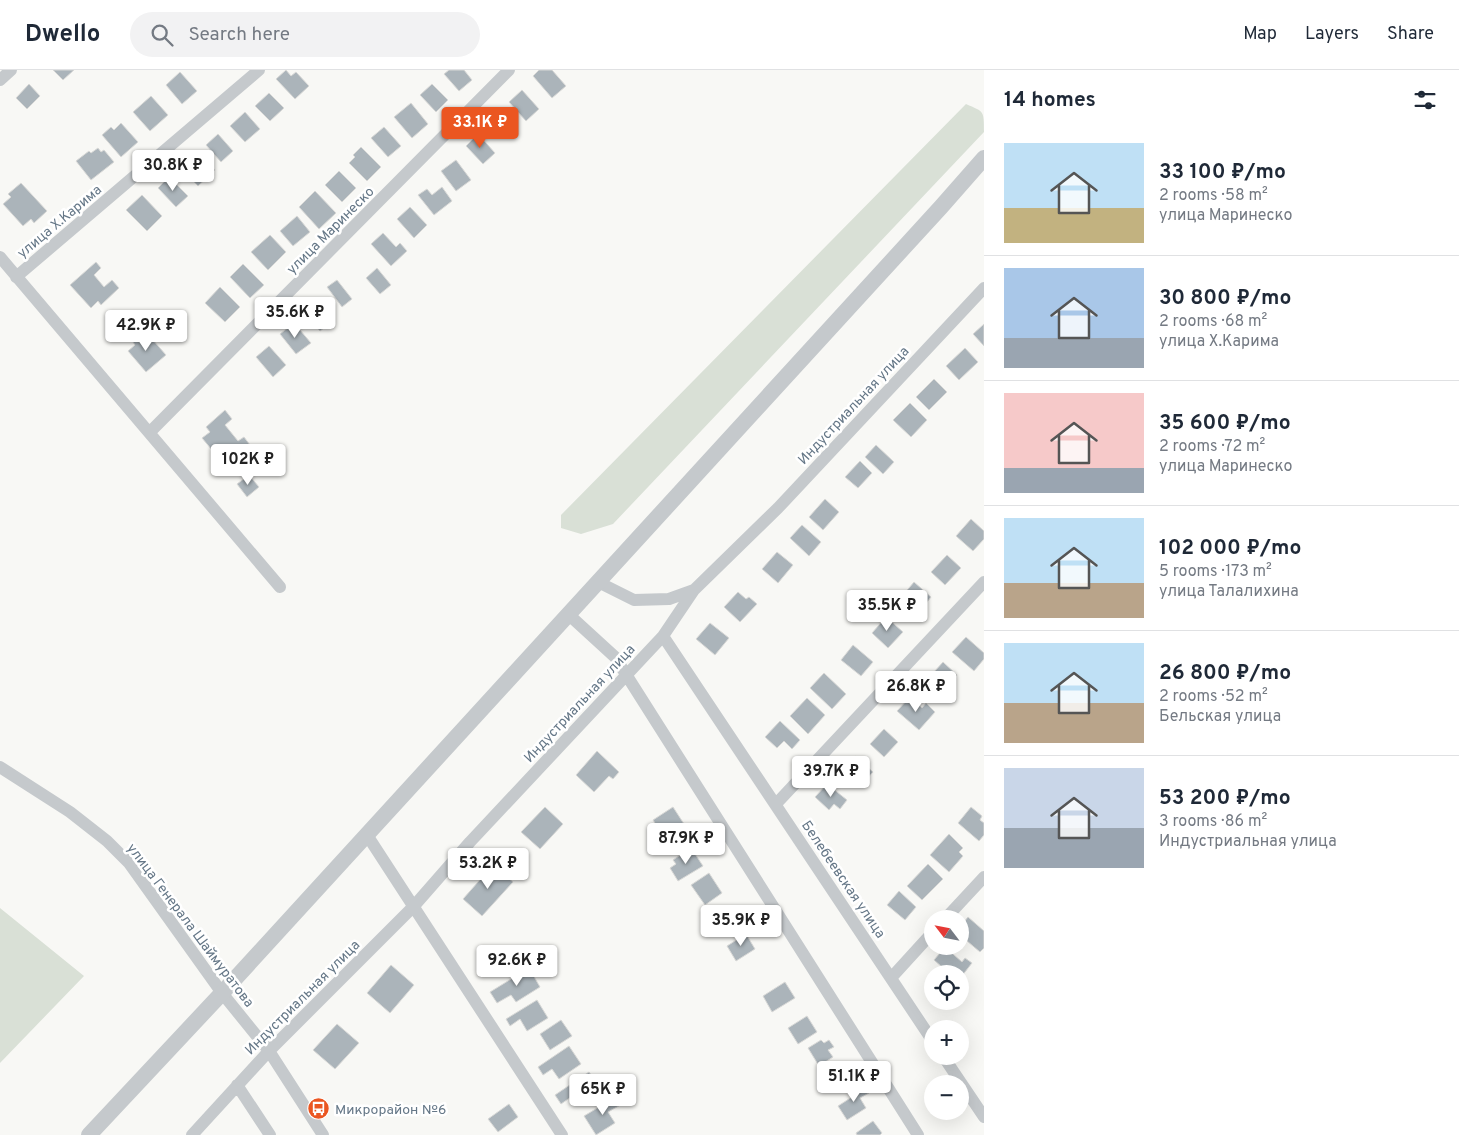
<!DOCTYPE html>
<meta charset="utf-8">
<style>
:root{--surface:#fff;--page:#f2f2f3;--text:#1f2937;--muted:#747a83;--line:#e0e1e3;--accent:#eb5621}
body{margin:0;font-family:Overpass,sans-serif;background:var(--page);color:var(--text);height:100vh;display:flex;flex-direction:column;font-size:19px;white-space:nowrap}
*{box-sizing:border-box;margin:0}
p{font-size:16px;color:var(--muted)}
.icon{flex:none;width:28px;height:28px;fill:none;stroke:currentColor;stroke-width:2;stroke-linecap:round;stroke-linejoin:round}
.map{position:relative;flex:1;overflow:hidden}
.panel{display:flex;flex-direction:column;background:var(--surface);width:475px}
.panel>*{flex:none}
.needle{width:32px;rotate:302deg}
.controls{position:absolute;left:924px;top:840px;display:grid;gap:10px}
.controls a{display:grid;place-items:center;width:45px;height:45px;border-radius:50%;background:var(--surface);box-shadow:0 5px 20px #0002;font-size:25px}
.price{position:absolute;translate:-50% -42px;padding:0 11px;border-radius:5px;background:#fff;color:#222;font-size:16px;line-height:32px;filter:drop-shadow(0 1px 2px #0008)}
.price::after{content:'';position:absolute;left:50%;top:30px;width:15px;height:11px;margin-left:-8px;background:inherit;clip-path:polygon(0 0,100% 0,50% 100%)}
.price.on{background:var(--accent);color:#fff}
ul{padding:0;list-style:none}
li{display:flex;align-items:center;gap:15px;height:125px;padding:0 20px}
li+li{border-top:1px solid var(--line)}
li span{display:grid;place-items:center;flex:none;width:140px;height:100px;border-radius:0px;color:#555}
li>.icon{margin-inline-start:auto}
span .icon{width:60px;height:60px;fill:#fffc;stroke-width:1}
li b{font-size:21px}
h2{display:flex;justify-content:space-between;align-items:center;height:60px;padding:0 20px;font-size:21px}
header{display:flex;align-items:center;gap:30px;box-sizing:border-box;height:70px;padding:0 25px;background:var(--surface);border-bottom:1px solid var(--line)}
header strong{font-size:24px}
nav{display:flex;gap:28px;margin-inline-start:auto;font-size:18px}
.search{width:350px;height:45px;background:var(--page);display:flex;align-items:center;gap:12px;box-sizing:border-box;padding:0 18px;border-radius:28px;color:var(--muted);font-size:19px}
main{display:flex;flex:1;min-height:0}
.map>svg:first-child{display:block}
.green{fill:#d9e0d6}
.building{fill:#abb4ba;stroke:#d9d9d7}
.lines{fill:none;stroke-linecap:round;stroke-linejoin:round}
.minor{stroke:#c5c9cc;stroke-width:12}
.tertiary{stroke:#c5c9cc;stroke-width:16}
.labels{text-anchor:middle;stroke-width:5;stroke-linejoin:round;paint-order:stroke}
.street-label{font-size:14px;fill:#657787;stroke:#fff}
.poi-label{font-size:14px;fill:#657787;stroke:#fff;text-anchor:start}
</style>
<header>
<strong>Dwello</strong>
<div class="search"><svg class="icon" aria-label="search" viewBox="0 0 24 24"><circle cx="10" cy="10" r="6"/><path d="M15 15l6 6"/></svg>Search here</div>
<nav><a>Map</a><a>Layers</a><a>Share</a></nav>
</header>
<main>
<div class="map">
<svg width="984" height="1065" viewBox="0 0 984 1065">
<rect width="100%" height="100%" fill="#f8f8f5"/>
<!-- green -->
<path class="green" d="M966,34C984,42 984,40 984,62L613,454L581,464L561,458V445Z
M0,838L84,906L0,993Z"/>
<!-- building -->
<path class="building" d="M53,0H74L63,10Z
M286,0L291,6L296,2L309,16L295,29L276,9Z
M449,0H464L472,10L459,21L444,4Z
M539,0H552L566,16L552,28L533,6Z
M180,2L197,21L182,34L166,15Z
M29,14L40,26L27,39L16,28Z
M432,14L448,30L436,42L420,25Z
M522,20L539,39L526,51L509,32Z
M269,23L284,38L270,51L255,36Z
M151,26L168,45L150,61L133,42Z
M411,33L428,54L412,68L394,47Z
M245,42L260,59L245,72L230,56Z
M498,43L510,56L499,67L486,54Z
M121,53L138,72L121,87L102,65L111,57L114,60Z
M384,57L401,76L388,87L371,68Z
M218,64L233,81L221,92L206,75Z
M478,64L495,83L483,94L466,76Z
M361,77L381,97L367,111L349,93L355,87L353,85Z
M98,78L101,82L104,80L114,92L91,110L76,91L89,81L91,83Z
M198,82L215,100L198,116L181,98Z
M456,90L471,110L456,121L441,101Z
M339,101L356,118L342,132L325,115Z
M169,107L188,126L176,137L158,118Z
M21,113L47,141L34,153L31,149L23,156L3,134L11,127L8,124Z
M442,117L452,131L434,145L418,125L427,119L432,125Z
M315,121L336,143L319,159L299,137Z
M142,125L162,146L147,161L126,140Z
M410,137L427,155L414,168L397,149Z
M297,146L310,162L293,176L280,161Z
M383,163L396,177L400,173L407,181L391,196L371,174Z
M270,165L286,182L268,200L251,182Z
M96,192L101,198L94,205L104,217L112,210L119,218L101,235L98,231L91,238L70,215Z
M243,194L264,215L250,228L230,207Z
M377,198L391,215L380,224L366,208Z
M337,210L352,229L342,237L327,217Z
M220,217L240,237L225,252L205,233Z
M317,229L334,250L320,261L303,241Z
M294,253L311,273L296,284L280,264Z
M984,254V276L973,264Z
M145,261L166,285L146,302L128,281L135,275L133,272Z
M269,276L286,295L273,307L256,287Z
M965,278L978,292L959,310L946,296Z
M934,309L947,322L929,340L916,327Z
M910,333L927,350L911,367L893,350Z
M225,340L232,349L225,355L238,371L244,367L250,375L235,387L232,383L222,392L202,368L210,362L206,357Z
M876,375L894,392L883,404L865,387Z
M860,391L872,403L858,418L845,407Z
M249,405L259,417L247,427L237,414Z
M825,429L839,442L823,460L809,447Z
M971,449L984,461V469L973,481L956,466Z
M802,455L821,472L809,486L790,468Z
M777,482L793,495L778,513L762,499Z
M947,485L961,498L945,515L931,502Z
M914,512L931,527L916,546L898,531Z
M738,522L746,529L749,527L757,534L740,552L724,537Z
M886,547L903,562L888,578L872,563Z
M710,553L729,568L715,585L696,569Z
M966,567L984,583V589L974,601L952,582Z
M853,575L873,592L861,606L841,590Z
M943,592L957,605L940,625L925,612Z
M824,603L846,624L832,639L810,618Z
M910,627L922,638L926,633L935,642L919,660L897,641Z
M807,628L825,645L808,664L790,646Z
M780,651L800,670L792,679L784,671L777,678L765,667Z
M884,659L898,672L884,687L870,674Z
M597,681L619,702L613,709L609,706L594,722L576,705Z
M855,686L873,702L860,716L842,700Z
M827,714L847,730L840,739L834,734L829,740L815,727Z
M545,737L563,754L540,779L521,762Z
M673,737L684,754L664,767L653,750Z
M971,737L982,746L980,750L984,753V765L979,771L958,753Z
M949,764L963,778L959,782L963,786L949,802L930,785Z
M691,778L703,796L678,811L670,798L676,794L673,790Z
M928,794L943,809L922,830L907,816Z
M493,795L513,812L482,846L463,829Z
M709,803L722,823L705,835L691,815Z
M899,821L916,837L905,850L887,835Z
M734,840L742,853L724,865L716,852Z
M968,847L984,861V878L980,882L960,865V857Z
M746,864L755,879L736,891L727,876Z
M945,877L962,892L965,888L972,893L961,907L960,904H950L934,890Z
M391,895L414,915L390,943L367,923Z
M529,898L540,917L516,932L511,925L497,933L490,922Z
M785,912L795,928L772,942L763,926Z
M537,930L548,948L527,961L520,949L510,956L506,949Z
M807,946L817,962L798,974L788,958Z
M561,950L572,966L550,980L540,964Z
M337,954L359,973L335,999L313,980Z
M821,970L824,973L829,970L834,977L828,980L833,987L819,996L808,978Z
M569,976L581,994L559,1009L552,999L543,1005L538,997Z
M838,995L847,1007L826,1021L818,1009Z
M589,1002L600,1018L576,1035L571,1027L561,1034L555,1025Z
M864,1015L869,1023L860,1028L866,1038L847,1050L838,1036L852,1027L850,1023Z
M619,1025L624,1033L608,1042L615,1053L596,1065L584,1046Z
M509,1034L518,1047L498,1062L488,1049Z
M873,1051L882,1063L880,1065H857L856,1063Z"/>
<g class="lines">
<!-- minor -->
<path class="minor" d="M0,10L11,0
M0,187L280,517
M16,207L259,0
M150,362L509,0
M598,512L634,530L669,529L694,520
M568,544L615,587L918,1065
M663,566L932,970
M0,697L70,742L107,771L129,793L222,923L269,981L323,1065
M776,734L984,512
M367,765L562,1065
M945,849L984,807
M891,908L932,863
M943,986L984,1047
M237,1015L270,1065
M192,1065L269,981L414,836L470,772L663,566L694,520L778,438L984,218"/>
<!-- tertiary -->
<path class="tertiary" d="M89,1065L222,923L941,137L984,88"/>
</g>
<!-- icons -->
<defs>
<symbol id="bus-disc" viewBox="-11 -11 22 22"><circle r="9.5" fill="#eb5621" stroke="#fff"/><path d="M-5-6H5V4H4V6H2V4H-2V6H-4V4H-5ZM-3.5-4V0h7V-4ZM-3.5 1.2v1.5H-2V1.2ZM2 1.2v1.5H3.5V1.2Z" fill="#fff"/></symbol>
</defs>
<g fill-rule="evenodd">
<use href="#bus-disc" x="306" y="1026" width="25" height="25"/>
</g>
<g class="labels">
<!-- street labels -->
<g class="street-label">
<text transform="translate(59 151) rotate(-40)" y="5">улица Х.Карима</text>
<text transform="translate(330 160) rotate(-45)" y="5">улица Маринеско</text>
<text transform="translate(853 335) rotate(-47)" y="5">Индустриальная улица</text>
<text transform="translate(579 633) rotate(-47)" y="5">Индустриальная улица</text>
<text transform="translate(844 809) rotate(56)" y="5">Белебеевская улица</text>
<text transform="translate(191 855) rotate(53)" y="5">улица Генерала Шаймуратова</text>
<text transform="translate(302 927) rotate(-45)" y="5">Индустриальная улица</text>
</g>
<!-- poi labels -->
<g class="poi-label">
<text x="335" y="1044">Микрорайон №6</text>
</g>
</g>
</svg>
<div class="controls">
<a><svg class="needle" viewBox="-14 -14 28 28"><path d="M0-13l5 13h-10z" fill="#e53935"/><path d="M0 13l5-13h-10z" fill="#747a83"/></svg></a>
<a><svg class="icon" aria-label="locate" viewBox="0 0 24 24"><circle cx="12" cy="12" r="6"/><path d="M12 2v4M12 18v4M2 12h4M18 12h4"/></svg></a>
<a>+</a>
<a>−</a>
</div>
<b class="price on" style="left:480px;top:79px">33.1K ₽</b>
<b class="price" style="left:173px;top:122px">30.8K ₽</b>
<b class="price" style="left:295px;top:269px">35.6K ₽</b>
<b class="price" style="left:146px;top:282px">42.9K ₽</b>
<b class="price" style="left:248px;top:416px">102K ₽</b>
<b class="price" style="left:887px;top:562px">35.5K ₽</b>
<b class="price" style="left:916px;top:643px">26.8K ₽</b>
<b class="price" style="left:831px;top:728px">39.7K ₽</b>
<b class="price" style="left:686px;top:795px">87.9K ₽</b>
<b class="price" style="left:488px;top:820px">53.2K ₽</b>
<b class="price" style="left:741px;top:877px">35.9K ₽</b>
<b class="price" style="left:517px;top:917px">92.6K ₽</b>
<b class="price" style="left:854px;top:1033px">51.1K ₽</b>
<b class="price" style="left:603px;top:1046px">65K ₽</b>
</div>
<section class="panel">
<h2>14 homes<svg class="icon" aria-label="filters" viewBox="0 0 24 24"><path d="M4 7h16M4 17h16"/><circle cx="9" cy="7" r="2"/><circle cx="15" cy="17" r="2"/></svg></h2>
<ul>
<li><span style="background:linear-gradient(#bfe0f5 65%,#c2b280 0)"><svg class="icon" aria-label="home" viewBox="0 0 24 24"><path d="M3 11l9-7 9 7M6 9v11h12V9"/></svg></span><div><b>33 100 ₽/mo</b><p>2 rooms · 58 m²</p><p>улица Маринеско</p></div></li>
<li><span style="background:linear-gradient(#a9c7e8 70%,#9aa5b1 0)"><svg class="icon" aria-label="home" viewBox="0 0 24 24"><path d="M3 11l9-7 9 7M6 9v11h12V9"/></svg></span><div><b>30 800 ₽/mo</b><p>2 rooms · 68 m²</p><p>улица Х.Карима</p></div></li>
<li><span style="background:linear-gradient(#f6c9c9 75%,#9aa5b1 0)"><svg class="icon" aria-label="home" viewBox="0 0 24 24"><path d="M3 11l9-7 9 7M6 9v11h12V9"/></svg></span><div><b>35 600 ₽/mo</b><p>2 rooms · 72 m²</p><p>улица Маринеско</p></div></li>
<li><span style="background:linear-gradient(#bfe0f5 65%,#b9a48a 0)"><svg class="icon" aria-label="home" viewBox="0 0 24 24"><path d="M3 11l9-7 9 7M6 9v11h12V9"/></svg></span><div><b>102 000 ₽/mo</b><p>5 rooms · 173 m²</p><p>улица Талалихина</p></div></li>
<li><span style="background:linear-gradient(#bfe0f5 60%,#b9a48a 0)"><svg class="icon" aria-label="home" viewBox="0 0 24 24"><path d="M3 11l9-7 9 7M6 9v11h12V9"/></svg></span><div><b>26 800 ₽/mo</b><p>2 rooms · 52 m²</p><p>Бельская улица</p></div></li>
<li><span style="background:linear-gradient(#c9d6e8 60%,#9aa5b1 0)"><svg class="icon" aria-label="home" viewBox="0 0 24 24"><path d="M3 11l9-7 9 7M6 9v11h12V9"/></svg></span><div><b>53 200 ₽/mo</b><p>3 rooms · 86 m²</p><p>Индустриальная улица</p></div></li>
</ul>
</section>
</main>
